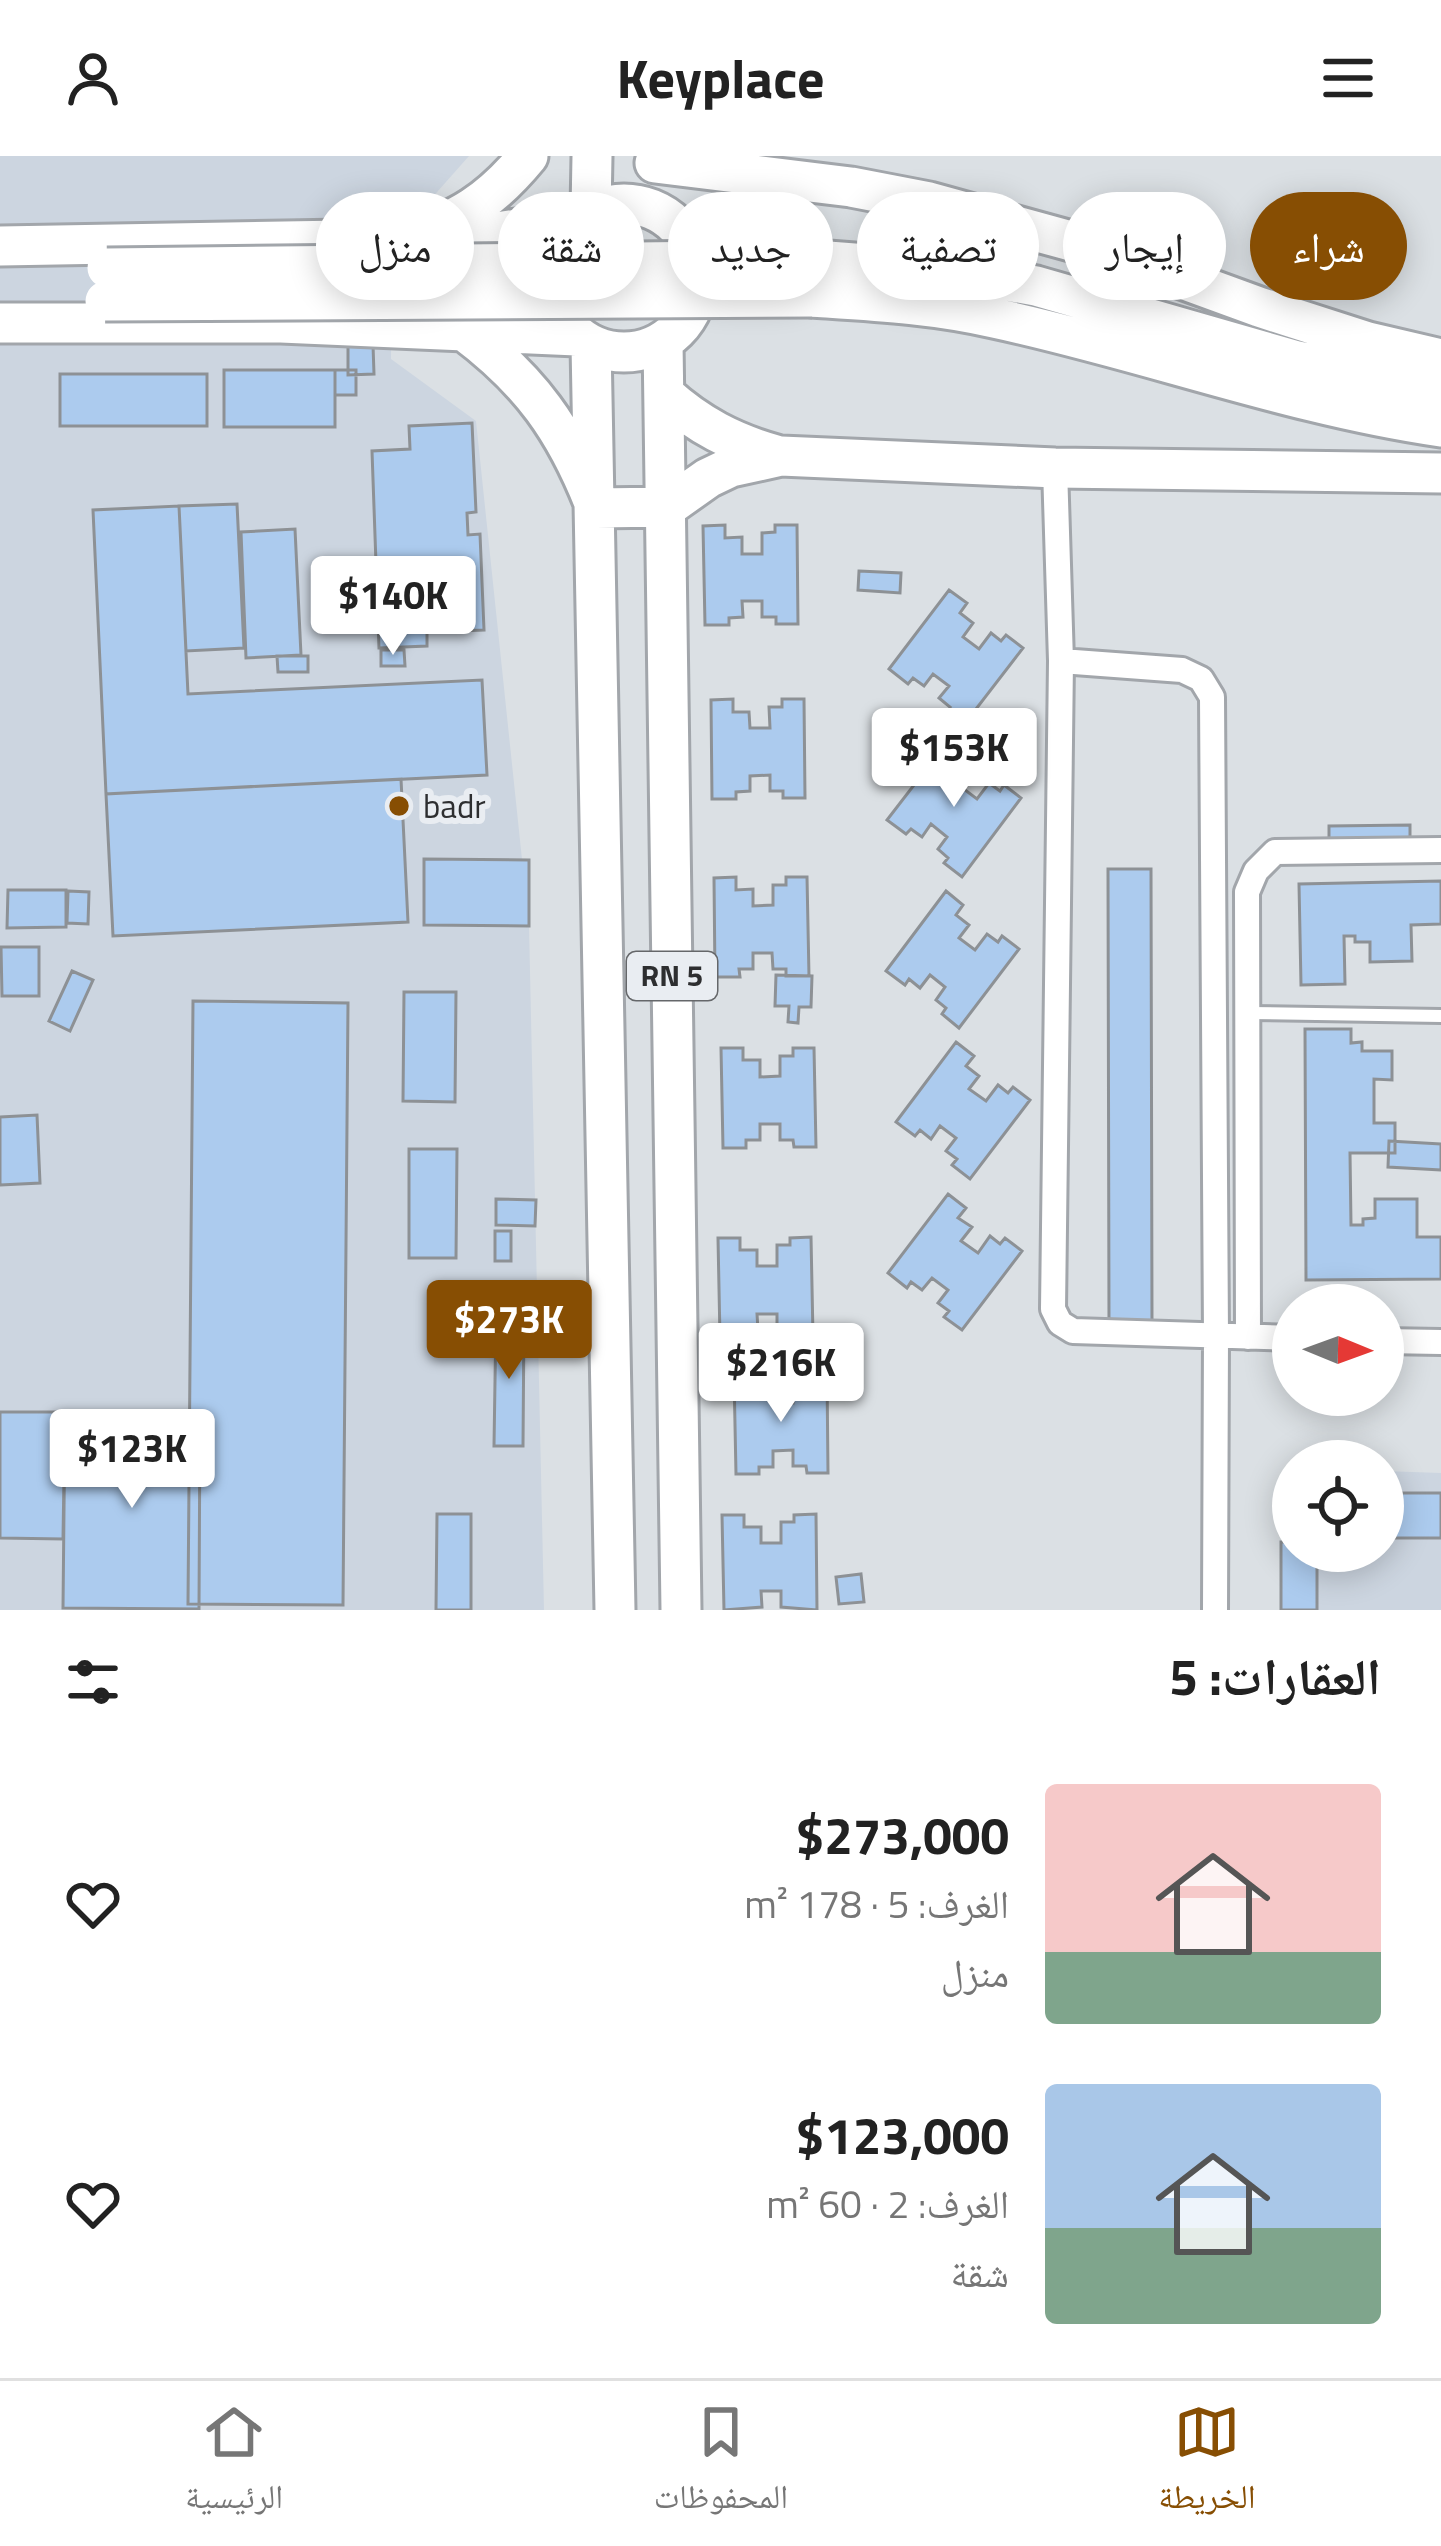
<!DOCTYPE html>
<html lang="ar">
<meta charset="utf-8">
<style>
:root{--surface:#fff;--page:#f2f2f2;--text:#222;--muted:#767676;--line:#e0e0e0;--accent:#874e03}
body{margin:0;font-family:"Titillium Web","Noto Naskh Arabic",sans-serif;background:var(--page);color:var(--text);direction:rtl;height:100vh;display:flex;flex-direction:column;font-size:45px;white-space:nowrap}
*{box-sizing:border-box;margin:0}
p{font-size:39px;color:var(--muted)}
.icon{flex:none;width:66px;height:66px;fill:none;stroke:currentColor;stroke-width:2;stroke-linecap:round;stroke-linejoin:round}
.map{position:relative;height:1454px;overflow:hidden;direction:ltr}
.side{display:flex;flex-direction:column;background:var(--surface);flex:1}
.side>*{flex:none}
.guide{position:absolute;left:36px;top:36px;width:1371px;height:108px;direction:rtl;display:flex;gap:24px}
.needle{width:78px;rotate:91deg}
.buttons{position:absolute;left:1272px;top:1128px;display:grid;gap:24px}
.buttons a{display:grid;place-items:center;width:132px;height:132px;border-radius:50%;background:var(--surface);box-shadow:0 6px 30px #0003;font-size:60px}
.price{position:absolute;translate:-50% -102px;padding:0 27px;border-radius:12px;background:#fff;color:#222;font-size:39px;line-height:78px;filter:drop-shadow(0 3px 6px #0008)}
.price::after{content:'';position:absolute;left:50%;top:72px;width:36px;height:27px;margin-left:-18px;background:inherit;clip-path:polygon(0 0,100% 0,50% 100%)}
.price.on{background:var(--accent);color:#fff}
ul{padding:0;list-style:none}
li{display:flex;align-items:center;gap:36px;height:300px;padding:0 60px}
li span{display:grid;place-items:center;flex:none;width:336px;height:240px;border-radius:12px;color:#555}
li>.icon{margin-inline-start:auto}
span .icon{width:144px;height:144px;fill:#fffc;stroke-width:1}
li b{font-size:51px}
h2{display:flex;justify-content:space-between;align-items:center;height:144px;padding:0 60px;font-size:51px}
.tag{padding:0 42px;border-radius:54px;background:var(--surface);box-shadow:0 6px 30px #0003;font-size:42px;line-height:108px}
.tag.on{background:var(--accent);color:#fff}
header{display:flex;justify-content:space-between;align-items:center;height:156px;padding:0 60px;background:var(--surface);font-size:54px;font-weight:700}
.tabs{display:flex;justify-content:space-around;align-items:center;height:168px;border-top:3px solid var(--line);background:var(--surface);font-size:33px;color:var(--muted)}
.tabs a{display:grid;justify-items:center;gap:6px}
.tabs .on{color:var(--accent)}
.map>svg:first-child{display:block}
.built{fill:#ccd5e0}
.building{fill:#accbee;stroke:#8d9195;stroke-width:3}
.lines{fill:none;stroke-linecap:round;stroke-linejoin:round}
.service-casing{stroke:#a2a6ab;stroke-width:18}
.minor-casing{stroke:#a2a6ab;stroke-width:30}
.trunk-casing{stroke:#a2a6ab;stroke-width:45}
.service{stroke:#fff;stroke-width:12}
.minor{stroke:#fff;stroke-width:24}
.trunk{stroke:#fff;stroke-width:39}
.trunk-bridge-casing{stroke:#a2a6ab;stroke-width:45;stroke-linecap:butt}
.trunk-bridge{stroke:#fff;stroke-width:39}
.poi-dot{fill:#874e03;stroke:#e9edf2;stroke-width:4.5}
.labels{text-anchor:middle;stroke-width:12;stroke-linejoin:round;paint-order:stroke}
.shield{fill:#e9edf2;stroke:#65676a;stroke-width:3}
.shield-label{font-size:30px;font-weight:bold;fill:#2d2e30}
.poi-label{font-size:33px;fill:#2d2e30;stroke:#e9edf2;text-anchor:start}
</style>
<header><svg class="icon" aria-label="menu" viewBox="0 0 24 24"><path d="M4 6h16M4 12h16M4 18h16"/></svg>Keyplace<svg class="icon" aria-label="person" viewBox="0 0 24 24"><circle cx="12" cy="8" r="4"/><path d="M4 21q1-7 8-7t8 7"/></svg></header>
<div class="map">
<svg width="1441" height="1454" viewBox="0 0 1441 1454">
<rect width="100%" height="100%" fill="#dbe0e4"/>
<!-- built -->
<path class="built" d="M0,0H469L430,44L392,67L391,203L476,265L529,770L544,1454H0Z
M1286,1313H1293V1395H1383V1315L1441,1317V1454H1283Z"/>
<!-- building -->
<path class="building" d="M373,189L374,218L348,219V190Z
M224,214H335V271H224Z
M335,214H356V239H335Z
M60,218H207V270H60Z
M472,267L476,356L467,357L468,379L480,378L484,474L427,476V490L379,492L372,295L410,293L409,270Z
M237,348L244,492L186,495L179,350Z
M179,350L188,538L482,524L487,619L106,638L93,354Z
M725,369V382L742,381V398H762V377L775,376V369H797L798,468H776V461H762V445H742L743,461L729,462V469H705L703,370Z
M295,373L301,499L246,502L241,376Z
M859,415L901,417L900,437L858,434Z
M949,434L967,447L960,457L973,467L963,481L979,493L991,477L1001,485L1006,479L1023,492L963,570L945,556L950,551L939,542L949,530L933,518L924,530L913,522L908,528L889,513Z
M381,494H404L405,510H381Z
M277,500H308V516H278Z
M733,543V556H749L750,572H770L769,551H782V543H804L805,642H783V635H770V619L750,620V635L736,636V643H712L711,544Z
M948,585L965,598L958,608L971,618L961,631L977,643L989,627L1000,635L1004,629L1021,642L962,721L944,707L948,702L938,693L947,681L931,668L922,681L911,673L906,678L887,664Z
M401,623L408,766L113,780L106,638Z
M1410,669V688L1329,689V670Z
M424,703L529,704V770L424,769Z
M1108,713H1151L1152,1167H1109Z
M736,721V734L753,733V750L773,749V729H786V721H807L809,820H786V813H773L772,797H753V813H739L740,821H715L714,722Z
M1441,725V768L1411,769L1412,805L1370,806V786H1355V780H1344L1345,828L1301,829L1299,728Z
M8,734H66V771L7,772Z
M68,735L89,736L88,768L67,767Z
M946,735L963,749L956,759L969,769L959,782L975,794L987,778L998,786L1002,780L1019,793L959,872L942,858L946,852L936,844L945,831L930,819L920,832L909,823L905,829L886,815Z
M1,791H39V840H2Z
M72,815L93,824L70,875L49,865Z
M776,819L812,820L811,851H799L798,867L788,866L789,850H775Z
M404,836H456L455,946L403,945Z
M193,845L348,847L343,1449L188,1448Z
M1305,873H1351V887L1362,886V895H1392V924L1374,923V967H1395V997H1350L1351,1069H1363V1063L1375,1062V1043H1417V1081H1441V1123L1306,1124Z
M956,886L974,900L966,910L979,920L969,933L986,945L998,929L1008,937L1013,931L1030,944L970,1023L952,1009L957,1003L946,995L956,982L940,970L931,983L920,974L915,980L896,966Z
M721,892H743V904H760V921L780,920V900H793V892H814L816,991H794L793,984H780V968H760V984H746V992H723Z
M37,959L40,1027L0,1029V961Z
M1389,985L1441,988V1014L1388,1011Z
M409,993H457L456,1102H409Z
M948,1038L966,1052L958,1062L972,1071L961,1085L978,1097L990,1080L1000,1088L1005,1082L1022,1095L962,1174L944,1161L949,1155L938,1147L948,1134L932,1122L922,1134L911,1126L907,1132L888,1117Z
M496,1043L536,1044L535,1070L496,1069Z
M495,1075H511V1105H495Z
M811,1081L813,1180L790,1181V1173H777V1158H757L758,1174H743L744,1181L720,1182L718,1082H740V1094H757V1110H777V1089H790V1082Z
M496,1161H524L523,1290H494Z
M756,1218V1231H772L773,1247H793V1226H806L805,1219L827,1218L828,1317H807L806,1310H793V1294L773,1295V1311H759V1318H736L734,1219Z
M0,1256H65L63,1383L0,1382Z
M65,1256L200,1257L199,1453L63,1452Z
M1383,1337H1441V1382H1383Z
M437,1358H471V1454H436Z
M816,1358L817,1454L781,1451V1435H761L762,1451L724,1454L722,1359H744V1371H761V1387H781V1366H794V1359Z
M1281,1386H1293V1395H1317V1454H1281Z
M861,1418L864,1446L839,1448L836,1421Z"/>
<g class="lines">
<defs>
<path id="service" d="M1248,857L1441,860"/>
<path id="minor" d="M1055,312L1061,505L1053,1153L1060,1167L1073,1175L1293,1182
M1061,505L1182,514L1201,523L1212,541L1216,1180L1215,1454
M1248,1181L1247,736L1256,715L1275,696L1441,694
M1383,1185L1441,1186"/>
<path id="trunk" d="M655,7L851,31L929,46L1100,93L1259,151L1368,186L1441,203
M550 122a74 74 0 1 1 148 0a74 74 0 1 1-148 0Z
M591,54L592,0
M433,81L497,76L577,64
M0,90L403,83C460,64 490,46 528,0
M815,104L945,114L1036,130L1297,205L1441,233
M812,141C873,145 934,148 994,162C1144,194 1289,249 1441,271
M0,167H281L577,180
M463,174C530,224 566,274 596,352L667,351L708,322L731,311L781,300L1055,312L1441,317
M663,186L681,1454
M591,189L615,1454
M665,239C698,269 733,287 776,299"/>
</defs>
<!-- service casing -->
<use href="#service" class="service-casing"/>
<!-- minor casing -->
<use href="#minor" class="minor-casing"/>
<!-- trunk casing -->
<use href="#trunk" class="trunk-casing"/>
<!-- service -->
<use href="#service" class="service"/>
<!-- minor -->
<use href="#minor" class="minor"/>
<!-- trunk -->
<use href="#trunk" class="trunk"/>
<defs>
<path id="trunk-bridge" d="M107,112L815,104
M105,145L812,141"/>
</defs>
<!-- trunk-bridge casing -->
<use href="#trunk-bridge" class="trunk-bridge-casing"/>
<!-- trunk-bridge -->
<use href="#trunk-bridge" class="trunk-bridge"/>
</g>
<!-- markers -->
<circle class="poi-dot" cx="399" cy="650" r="12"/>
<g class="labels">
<!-- shield labels -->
<rect class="shield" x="627" y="796" width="90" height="48" rx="9"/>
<g class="shield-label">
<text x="672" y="830">RN 5</text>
</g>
<!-- poi labels -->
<g class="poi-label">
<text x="423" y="662">badr</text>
</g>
</g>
</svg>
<div class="buttons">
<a><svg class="needle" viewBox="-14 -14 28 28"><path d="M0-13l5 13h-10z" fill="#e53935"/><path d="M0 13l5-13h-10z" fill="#767676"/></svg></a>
<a><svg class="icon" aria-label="locate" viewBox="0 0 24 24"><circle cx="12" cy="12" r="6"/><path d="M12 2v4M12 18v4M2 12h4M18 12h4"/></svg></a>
</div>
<b class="price" style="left:393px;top:502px">$140K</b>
<b class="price" style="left:954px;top:654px">$153K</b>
<b class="price on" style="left:509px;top:1226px">$273K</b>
<b class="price" style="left:781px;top:1269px">$216K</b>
<b class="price" style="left:132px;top:1355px">$123K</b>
<div class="guide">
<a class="tag on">شراء</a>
<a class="tag">إيجار</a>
<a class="tag">تصفية</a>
<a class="tag">جديد</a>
<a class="tag">شقة</a>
<a class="tag">منزل</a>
</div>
</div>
<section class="side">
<h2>العقارات: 5<svg class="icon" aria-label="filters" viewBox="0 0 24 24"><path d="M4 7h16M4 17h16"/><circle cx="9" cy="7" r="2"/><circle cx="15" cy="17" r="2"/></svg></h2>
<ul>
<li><span style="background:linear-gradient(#f6c9c9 70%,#7fa58c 0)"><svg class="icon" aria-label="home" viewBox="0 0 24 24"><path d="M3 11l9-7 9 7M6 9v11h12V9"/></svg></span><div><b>$273,000</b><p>الغرف: 5 · 178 m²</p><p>منزل</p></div><svg class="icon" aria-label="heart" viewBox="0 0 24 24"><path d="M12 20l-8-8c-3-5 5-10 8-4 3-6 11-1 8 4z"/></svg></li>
<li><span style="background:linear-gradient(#a9c7e8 60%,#7fa58c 0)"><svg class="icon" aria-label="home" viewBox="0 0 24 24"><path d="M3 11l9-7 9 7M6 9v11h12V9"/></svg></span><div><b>$123,000</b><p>الغرف: 2 · 60 m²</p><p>شقة</p></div><svg class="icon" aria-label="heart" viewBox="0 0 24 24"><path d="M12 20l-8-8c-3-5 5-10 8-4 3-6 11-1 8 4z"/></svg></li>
</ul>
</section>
<nav class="tabs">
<a class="on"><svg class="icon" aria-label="map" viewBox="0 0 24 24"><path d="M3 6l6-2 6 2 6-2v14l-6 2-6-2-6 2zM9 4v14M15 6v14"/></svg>الخريطة</a>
<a><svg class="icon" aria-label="saved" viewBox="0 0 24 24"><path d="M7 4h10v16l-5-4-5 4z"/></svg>المحفوظات</a>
<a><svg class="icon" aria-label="home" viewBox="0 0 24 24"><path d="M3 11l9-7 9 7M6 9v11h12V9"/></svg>الرئيسية</a>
</nav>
